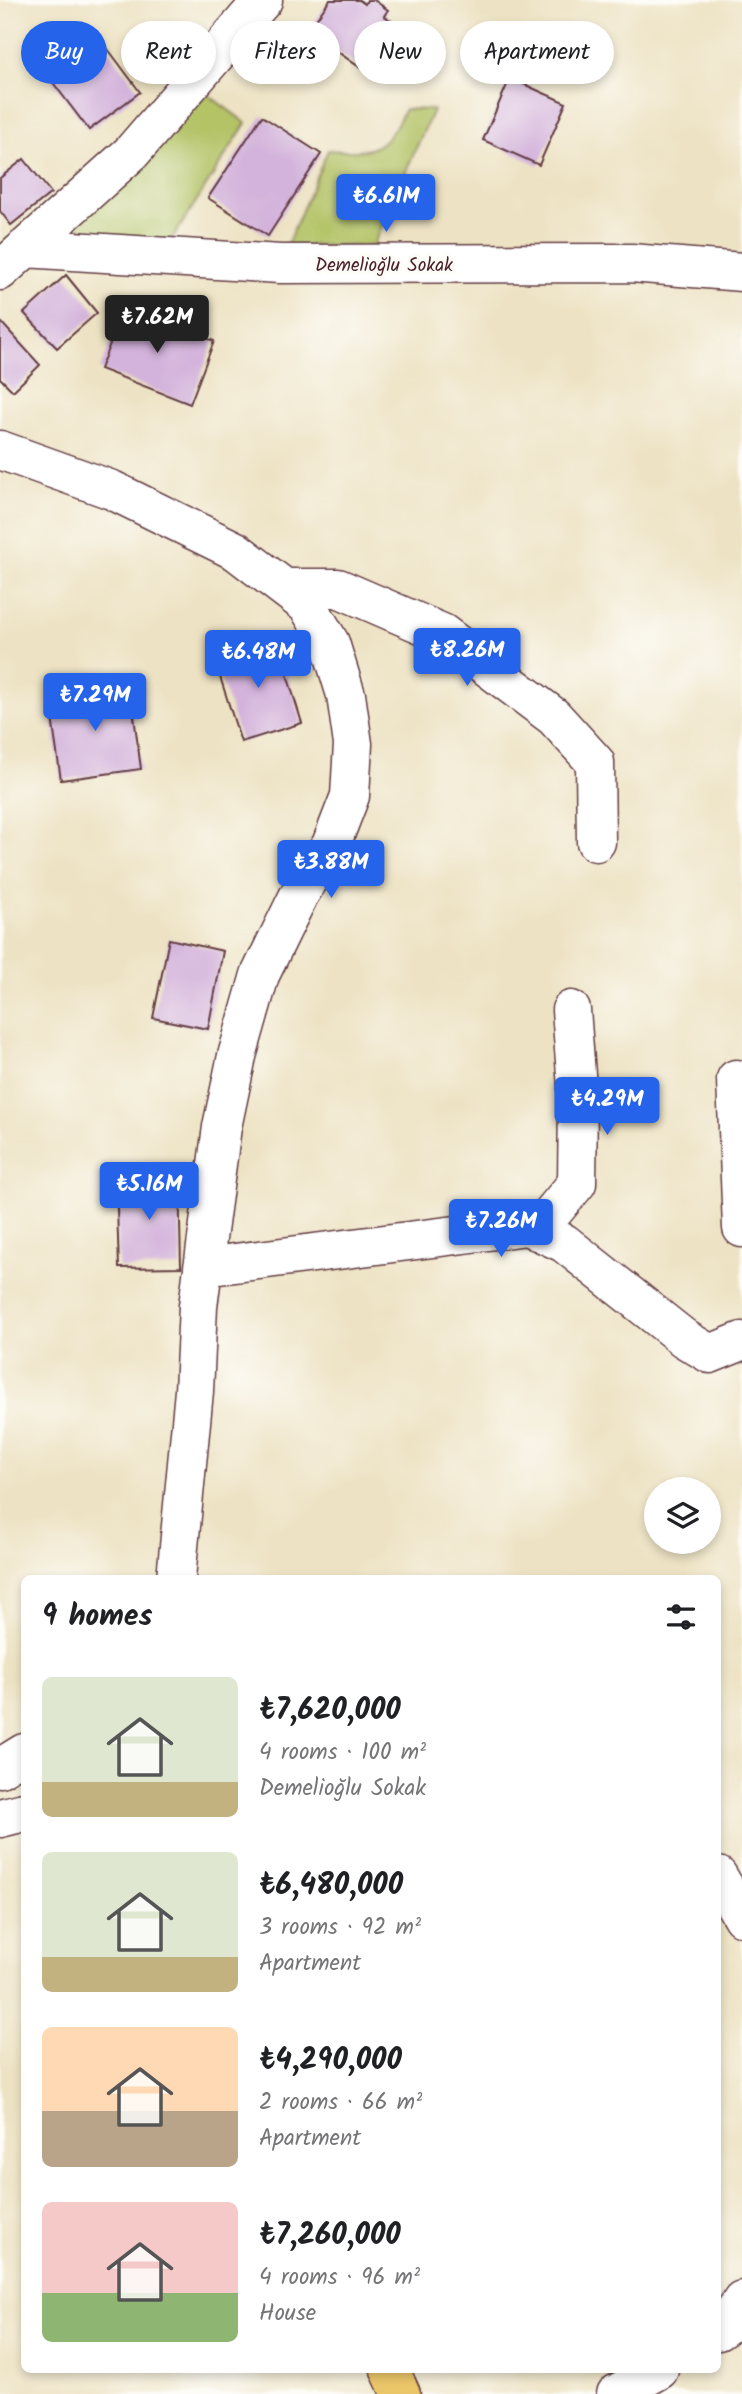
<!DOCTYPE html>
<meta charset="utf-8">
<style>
:root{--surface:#fff;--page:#f2f2f2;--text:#202124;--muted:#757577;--accent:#2563eb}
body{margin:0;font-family:Kalam,sans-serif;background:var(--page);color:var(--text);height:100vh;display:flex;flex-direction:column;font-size:26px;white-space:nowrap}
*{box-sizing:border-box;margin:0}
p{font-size:23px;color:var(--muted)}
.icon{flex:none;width:38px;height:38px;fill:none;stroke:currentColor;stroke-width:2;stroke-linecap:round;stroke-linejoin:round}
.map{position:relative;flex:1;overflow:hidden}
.drawer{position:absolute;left:21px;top:1575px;width:700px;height:798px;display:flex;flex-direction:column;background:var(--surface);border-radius:10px;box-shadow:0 4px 10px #0003}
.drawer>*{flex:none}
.guide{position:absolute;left:21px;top:21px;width:700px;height:63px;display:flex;gap:14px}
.tools{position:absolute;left:644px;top:1477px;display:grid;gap:14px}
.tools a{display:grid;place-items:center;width:77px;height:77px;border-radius:50%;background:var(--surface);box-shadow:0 4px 10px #0003;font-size:35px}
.price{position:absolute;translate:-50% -60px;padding:0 16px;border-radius:7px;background:var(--accent);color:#fff;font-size:23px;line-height:46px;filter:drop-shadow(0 2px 4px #0008)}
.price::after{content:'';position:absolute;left:50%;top:42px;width:21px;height:16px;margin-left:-10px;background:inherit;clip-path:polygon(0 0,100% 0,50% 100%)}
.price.current{background:#222;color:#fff}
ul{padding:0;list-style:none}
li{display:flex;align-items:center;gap:21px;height:175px;padding:0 21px}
li span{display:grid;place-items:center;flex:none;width:196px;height:140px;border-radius:10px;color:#555}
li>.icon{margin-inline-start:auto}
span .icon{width:84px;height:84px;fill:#fffc;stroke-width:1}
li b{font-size:30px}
h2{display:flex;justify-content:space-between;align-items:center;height:84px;padding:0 21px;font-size:30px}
.pill{padding:0 24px;border-radius:32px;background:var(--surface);box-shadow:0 4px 10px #0003;font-size:24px;line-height:63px}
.pill.current{background:var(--accent);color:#fff}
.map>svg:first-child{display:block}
.green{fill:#b3c366;stroke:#7e7148;stroke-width:2}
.building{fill:#d3b2db}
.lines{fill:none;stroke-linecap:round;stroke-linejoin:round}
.minor-casing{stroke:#623c42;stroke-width:41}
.major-casing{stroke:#623c42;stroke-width:41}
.minor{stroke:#fff;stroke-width:38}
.major{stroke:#ebc669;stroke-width:38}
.labels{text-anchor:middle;stroke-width:7;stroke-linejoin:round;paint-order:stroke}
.street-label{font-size:19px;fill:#4a1f2b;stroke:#fdfcf7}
</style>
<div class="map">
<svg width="742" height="2394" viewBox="0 0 742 2394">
<rect width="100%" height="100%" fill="#fdfcf7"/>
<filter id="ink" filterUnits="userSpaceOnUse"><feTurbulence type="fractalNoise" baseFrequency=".0143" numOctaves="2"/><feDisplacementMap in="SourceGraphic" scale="14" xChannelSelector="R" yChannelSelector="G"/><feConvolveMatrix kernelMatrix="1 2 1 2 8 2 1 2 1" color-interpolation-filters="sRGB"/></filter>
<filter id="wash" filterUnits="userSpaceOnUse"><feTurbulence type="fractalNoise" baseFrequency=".00686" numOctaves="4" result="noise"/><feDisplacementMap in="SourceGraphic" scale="28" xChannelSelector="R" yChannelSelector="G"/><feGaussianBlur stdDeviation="1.57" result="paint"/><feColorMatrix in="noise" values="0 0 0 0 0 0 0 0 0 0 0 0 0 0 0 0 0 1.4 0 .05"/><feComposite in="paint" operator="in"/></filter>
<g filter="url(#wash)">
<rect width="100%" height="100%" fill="#ede2c3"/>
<!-- green -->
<path class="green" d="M207,94L246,123L171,241L57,236Z
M405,109L433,110L373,246L287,245L328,150C374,153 384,152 405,109Z"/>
<g id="blocks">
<!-- building -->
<path class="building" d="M330,0H359L365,4L367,0H374L388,10L384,16L397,24L365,71L308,31Z
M99,37L140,92L89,130L48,76Z
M510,78L566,103L539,165L483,140Z
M262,116L321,154L268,236L208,198Z
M24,159L51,193L11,225L0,211V178Z
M66,275L97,313L57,348L24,313Z
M125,306L214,341L190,404L100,369Z
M0,321L40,365L13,391L0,378Z
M276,639L302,723L241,742L214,658Z
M130,686L141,769L61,780L49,697Z
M169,939L223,951L208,1029L153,1018Z
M179,1175L181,1267L119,1268L116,1177Z"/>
</g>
</g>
<g filter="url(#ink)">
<use href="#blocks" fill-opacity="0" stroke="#623c42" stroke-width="2"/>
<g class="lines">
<defs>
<path id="minor" d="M25,248L280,264L631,263L742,272
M0,271L131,153L263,0
M0,450L112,490L236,551L308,606L330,643L346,695L353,744L350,796L331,845L299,895L260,975L237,1056L222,1127L198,1306L194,1391L176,1578
M285,588H338L442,633L554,717L595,762L596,842
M736,1079L742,1228
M537,1231L577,1183L578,1100L571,1010
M203,1267L527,1226L564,1243L685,1339L710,1354L742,1341
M0,1768L24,1753
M0,1818L24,1812
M718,1876L742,1917
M718,2331L725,2326L742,2300
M616,2394L659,2370"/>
<path id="major" d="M390,2370L401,2394"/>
</defs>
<!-- minor casing -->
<use href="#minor" class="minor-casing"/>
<!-- major casing -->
<use href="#major" class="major-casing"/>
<!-- minor -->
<use href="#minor" class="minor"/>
<!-- major -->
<use href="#major" class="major"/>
</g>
</g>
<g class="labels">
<!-- street labels -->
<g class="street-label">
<text x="384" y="271">Demelioğlu Sokak</text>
</g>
</g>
</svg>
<div class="tools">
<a><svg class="icon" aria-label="layers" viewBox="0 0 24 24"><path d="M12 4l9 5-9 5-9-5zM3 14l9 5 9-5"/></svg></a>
</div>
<b class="price" style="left:386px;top:234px">₺6.61M</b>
<b class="price current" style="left:157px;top:355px">₺7.62M</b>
<b class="price" style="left:467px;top:688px">₺8.26M</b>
<b class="price" style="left:258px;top:690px">₺6.48M</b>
<b class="price" style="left:95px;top:733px">₺7.29M</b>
<b class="price" style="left:331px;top:900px">₺3.88M</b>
<b class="price" style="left:607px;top:1137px">₺4.29M</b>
<b class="price" style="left:149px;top:1222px">₺5.16M</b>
<b class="price" style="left:501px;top:1259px">₺7.26M</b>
<div class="guide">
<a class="pill current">Buy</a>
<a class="pill">Rent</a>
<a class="pill">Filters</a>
<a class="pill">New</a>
<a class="pill">Apartment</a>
</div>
<section class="drawer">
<h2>9 homes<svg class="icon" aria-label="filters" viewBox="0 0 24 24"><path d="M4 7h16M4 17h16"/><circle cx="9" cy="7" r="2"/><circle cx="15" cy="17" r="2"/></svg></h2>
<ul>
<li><span style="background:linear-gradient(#dfe7d0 75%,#c2b280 0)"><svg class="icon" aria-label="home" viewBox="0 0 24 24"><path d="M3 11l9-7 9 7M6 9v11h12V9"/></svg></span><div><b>₺7,620,000</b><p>4 rooms · 100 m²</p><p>Demelioğlu Sokak</p></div></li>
<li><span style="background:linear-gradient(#dfe7d0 75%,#c2b280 0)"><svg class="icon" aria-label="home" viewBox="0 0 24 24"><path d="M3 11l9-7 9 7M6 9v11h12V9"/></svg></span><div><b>₺6,480,000</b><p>3 rooms · 92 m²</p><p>Apartment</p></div></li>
<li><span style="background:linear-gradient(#ffd9b3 60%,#b9a48a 0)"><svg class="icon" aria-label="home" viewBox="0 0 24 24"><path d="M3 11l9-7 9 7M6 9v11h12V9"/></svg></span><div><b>₺4,290,000</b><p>2 rooms · 66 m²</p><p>Apartment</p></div></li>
<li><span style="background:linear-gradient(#f6c9c9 65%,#8fb573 0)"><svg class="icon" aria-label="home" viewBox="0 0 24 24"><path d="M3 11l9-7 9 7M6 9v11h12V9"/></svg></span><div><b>₺7,260,000</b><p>4 rooms · 96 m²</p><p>House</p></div></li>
</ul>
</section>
</div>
